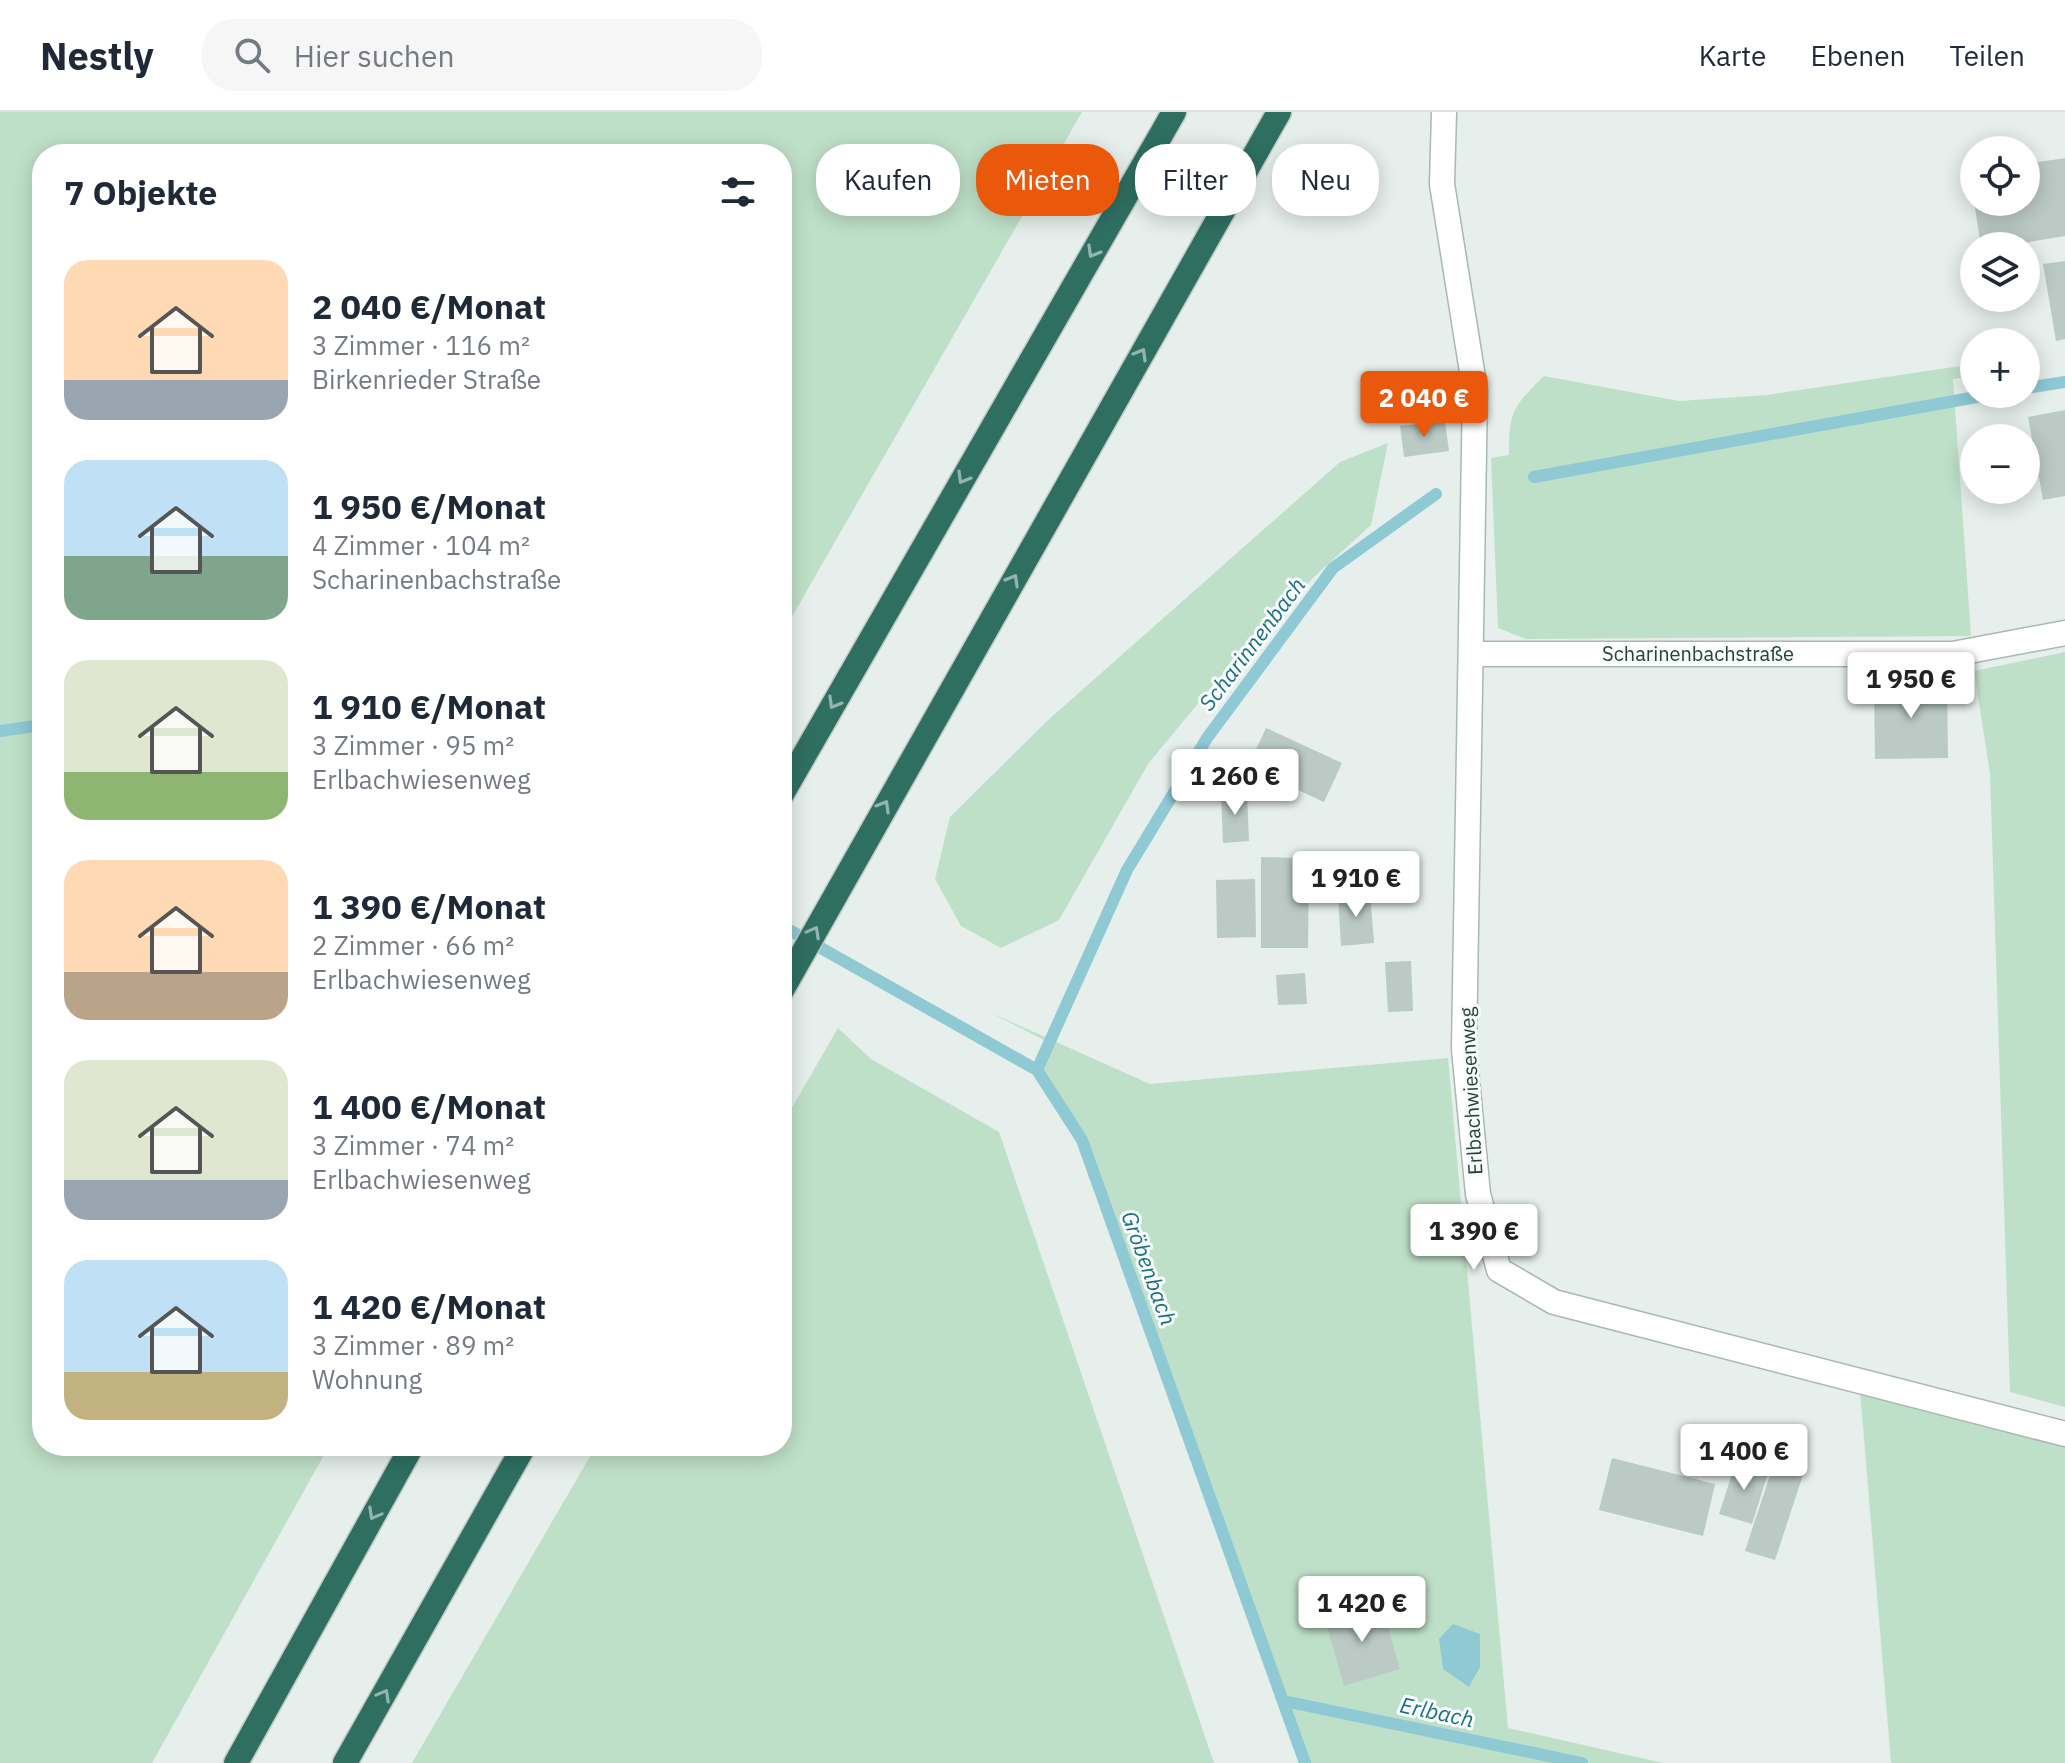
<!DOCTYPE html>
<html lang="de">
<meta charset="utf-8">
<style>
:root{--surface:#fff;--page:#f6f6f7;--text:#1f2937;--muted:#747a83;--line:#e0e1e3;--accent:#ea580c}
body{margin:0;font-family:"IBM Plex Sans",sans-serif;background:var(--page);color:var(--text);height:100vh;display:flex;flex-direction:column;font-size:30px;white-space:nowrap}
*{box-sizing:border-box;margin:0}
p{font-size:26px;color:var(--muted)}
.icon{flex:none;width:44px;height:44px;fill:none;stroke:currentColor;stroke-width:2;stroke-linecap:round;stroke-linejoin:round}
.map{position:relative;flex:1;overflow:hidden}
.details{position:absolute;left:32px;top:32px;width:760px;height:1312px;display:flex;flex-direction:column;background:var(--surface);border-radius:32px;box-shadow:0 4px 20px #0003}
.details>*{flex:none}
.top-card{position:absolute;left:816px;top:32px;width:760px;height:72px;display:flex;gap:16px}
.tools{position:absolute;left:1960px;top:24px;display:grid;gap:16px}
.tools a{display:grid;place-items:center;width:80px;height:80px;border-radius:50%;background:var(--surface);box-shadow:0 4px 20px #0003;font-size:40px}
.price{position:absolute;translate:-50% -68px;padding:0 18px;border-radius:8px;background:#fff;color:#222;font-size:26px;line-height:52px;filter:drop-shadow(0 2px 4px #0008)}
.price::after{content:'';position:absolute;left:50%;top:48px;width:24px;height:18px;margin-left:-12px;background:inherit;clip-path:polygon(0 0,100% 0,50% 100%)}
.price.current{background:var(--accent);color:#fff}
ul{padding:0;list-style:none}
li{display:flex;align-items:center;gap:24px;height:200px;padding:0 32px}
li span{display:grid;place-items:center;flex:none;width:224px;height:160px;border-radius:24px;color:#555}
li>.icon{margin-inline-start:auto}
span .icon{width:96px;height:96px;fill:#fffc;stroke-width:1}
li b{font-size:34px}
h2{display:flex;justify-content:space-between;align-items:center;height:96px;padding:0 32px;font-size:34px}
.chip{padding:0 28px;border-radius:32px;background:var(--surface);box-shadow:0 4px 20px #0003;font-size:28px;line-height:72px}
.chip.current{background:var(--accent);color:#fff}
header{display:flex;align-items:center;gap:48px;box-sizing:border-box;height:112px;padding:0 40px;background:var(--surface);border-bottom:2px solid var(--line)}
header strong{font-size:38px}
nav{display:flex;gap:44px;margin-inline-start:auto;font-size:28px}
.search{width:560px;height:72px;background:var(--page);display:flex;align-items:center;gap:20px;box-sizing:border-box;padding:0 28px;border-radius:32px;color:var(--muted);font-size:30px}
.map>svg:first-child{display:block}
.green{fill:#bfe0c8}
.water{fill:#8ec9d4}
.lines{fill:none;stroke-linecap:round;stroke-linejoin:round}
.stream{stroke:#8ec9d4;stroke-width:12}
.building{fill:#bbcac4}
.minor-casing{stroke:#a8b8b2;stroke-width:27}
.highway-casing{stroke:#c2cac8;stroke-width:27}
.minor{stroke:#fff;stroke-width:24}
.highway{stroke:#2f6f62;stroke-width:24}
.oneway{stroke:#93b5ae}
.labels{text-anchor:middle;stroke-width:6;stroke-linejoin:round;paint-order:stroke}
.street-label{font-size:20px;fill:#24423a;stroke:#f7fbf9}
.water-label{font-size:22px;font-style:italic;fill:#1c6f80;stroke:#f7fbf9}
</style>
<header>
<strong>Nestly</strong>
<div class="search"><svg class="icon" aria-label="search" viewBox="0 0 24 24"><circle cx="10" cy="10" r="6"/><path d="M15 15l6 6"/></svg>Hier suchen</div>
<nav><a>Karte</a><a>Ebenen</a><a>Teilen</a></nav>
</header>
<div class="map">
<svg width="2065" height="1651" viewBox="0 0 2065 1651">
<rect width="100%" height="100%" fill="#e6efeb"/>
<!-- green -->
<path class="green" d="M0,0H1082L782,522V42H42V1334H329L152,1651H0Z
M1974,252V264L1953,267L1971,524L1526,527L1498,516L1491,346L1509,343C1509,299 1513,295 1544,264L1679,289L1767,283Z
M1388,331L1371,413L1314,465L1219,566L1148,652L1059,808L1001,836L961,814L935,767L950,705L1047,609L1340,350Z
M2065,540V1295L2010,1280L1990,661L1974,559Z
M989,900L1150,972L1448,946L1508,1616L1663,1651H1305L1082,1029L1037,958L1050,931Z
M838,916L871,947L999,1020L1214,1651H412L596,1334H782V1013Z
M1860,1278L2065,1329V1651H1891Z"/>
<!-- water -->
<path class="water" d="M1453,1512L1480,1522V1555L1469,1575L1443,1557L1439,1527Z"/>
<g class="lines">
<!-- stream -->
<path class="stream" d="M2026,276L2065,270
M1534,365L1993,282
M0,619L42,613
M782,814L1037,958L1082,1028L1305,1651
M1037,958L1127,758L1207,626L1333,456L1436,382
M1284,1589L1582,1651"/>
</g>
<!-- building -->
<path class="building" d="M2065,46V124L2006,134H1981L1974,90H2026V52Z
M1974,61V83H1972L1969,62Z
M2065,149V227L2056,229L2043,152Z
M2065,298V384L2043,388L2028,305Z
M1445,309L1449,339L1404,345L1400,314Z
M1947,569L1948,646L1875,647L1874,570Z
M1266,616L1342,651L1324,690L1248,655Z
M1247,680L1249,729L1223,731L1221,681Z
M1261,745L1309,746L1308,836H1261Z
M1255,767L1256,825L1217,826L1216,768Z
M1370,780L1374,831L1341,834L1338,782Z
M1411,849L1413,899L1388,900L1385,850Z
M1305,861L1307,892L1278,893L1276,863Z
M1612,1346L1715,1372L1703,1424L1599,1398Z
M1737,1347L1769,1358L1752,1412L1719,1402Z
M1773,1354L1803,1363L1775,1448L1745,1439Z
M1381,1491L1400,1557L1344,1574L1325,1508Z"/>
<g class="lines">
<defs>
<path id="minor" d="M1444,0L1442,72L1475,278L1464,937L1478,1082L1499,1158L1554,1190L2065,1322
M1473,542H1953L2065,521"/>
<path id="highway" d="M782,682L1174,0
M782,878L1279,0
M236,1651L412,1334
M345,1651L524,1334"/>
</defs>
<!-- minor casing -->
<use href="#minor" class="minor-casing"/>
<!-- highway casing -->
<use href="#highway" class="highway-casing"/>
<!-- minor -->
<use href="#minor" class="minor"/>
<!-- highway -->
<use href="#highway" class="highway"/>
</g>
<!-- one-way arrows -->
<defs><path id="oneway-chevron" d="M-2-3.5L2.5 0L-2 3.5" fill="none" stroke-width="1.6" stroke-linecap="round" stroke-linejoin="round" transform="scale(2)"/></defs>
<g class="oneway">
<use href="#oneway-chevron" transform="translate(1093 140) rotate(120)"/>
<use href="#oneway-chevron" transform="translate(1141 242) rotate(-60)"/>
<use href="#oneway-chevron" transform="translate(963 366) rotate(120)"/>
<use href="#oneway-chevron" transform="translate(1013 468) rotate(-60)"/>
<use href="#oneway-chevron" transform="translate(834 591) rotate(120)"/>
<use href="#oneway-chevron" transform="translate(884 694) rotate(-60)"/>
<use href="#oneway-chevron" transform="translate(814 820) rotate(-61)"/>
<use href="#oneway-chevron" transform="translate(374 1402) rotate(119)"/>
<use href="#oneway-chevron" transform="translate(384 1583) rotate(-61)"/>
</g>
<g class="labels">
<!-- street labels -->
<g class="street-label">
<text x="1698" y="549">Scharinenbachstraße</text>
<text transform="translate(1471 979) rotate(-93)" y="7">Erlbachwiesenweg</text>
</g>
<!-- water labels -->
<g class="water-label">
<text transform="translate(1252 532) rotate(-53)" y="8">Scharinnenbach</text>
<text transform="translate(1149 1156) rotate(70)" y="8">Gröbenbach</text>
<text transform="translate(1437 1600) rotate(12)" y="8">Erlbach</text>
</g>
</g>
</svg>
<div class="tools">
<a><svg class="icon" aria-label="locate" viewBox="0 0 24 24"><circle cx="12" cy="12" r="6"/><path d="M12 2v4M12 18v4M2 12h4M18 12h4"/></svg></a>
<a><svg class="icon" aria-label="layers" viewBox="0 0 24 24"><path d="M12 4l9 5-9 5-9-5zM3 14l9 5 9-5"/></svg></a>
<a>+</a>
<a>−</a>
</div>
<b class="price current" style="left:1424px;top:327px">2 040 €</b>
<b class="price" style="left:1911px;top:608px">1 950 €</b>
<b class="price" style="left:1235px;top:705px">1 260 €</b>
<b class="price" style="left:1356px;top:807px">1 910 €</b>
<b class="price" style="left:1474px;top:1160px">1 390 €</b>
<b class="price" style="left:1744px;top:1380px">1 400 €</b>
<b class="price" style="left:1362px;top:1532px">1 420 €</b>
<div class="top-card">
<a class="chip">Kaufen</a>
<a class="chip current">Mieten</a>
<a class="chip">Filter</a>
<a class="chip">Neu</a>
</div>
<section class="details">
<h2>7 Objekte<svg class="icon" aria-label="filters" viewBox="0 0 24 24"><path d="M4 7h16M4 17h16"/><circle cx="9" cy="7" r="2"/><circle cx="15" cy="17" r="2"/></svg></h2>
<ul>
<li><span style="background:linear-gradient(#ffd9b3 75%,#9aa5b1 0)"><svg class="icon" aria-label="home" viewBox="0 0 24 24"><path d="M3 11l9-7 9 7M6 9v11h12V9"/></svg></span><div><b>2 040 €/Monat</b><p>3 Zimmer · 116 m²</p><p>Birkenrieder Straße</p></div></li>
<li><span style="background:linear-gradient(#bfe0f5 60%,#7fa58c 0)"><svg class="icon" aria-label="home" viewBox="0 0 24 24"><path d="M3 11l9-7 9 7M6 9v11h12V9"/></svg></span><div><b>1 950 €/Monat</b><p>4 Zimmer · 104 m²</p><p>Scharinenbachstraße</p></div></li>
<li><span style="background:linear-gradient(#dfe7d0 70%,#8fb573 0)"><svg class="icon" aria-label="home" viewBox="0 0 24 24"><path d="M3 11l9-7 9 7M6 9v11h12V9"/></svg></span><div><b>1 910 €/Monat</b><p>3 Zimmer · 95 m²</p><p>Erlbachwiesenweg</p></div></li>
<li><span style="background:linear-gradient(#ffd9b3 70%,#b9a48a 0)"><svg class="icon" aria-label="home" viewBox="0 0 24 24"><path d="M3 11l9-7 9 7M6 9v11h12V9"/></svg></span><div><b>1 390 €/Monat</b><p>2 Zimmer · 66 m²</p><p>Erlbachwiesenweg</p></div></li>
<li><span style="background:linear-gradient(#dfe7d0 75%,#9aa5b1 0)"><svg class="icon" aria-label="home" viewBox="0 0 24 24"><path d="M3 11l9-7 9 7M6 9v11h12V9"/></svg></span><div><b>1 400 €/Monat</b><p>3 Zimmer · 74 m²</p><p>Erlbachwiesenweg</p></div></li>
<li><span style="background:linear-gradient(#bfe0f5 70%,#c2b280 0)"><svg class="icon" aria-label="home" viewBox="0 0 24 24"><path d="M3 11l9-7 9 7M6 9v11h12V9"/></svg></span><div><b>1 420 €/Monat</b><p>3 Zimmer · 89 m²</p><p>Wohnung</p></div></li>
</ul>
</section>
</div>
